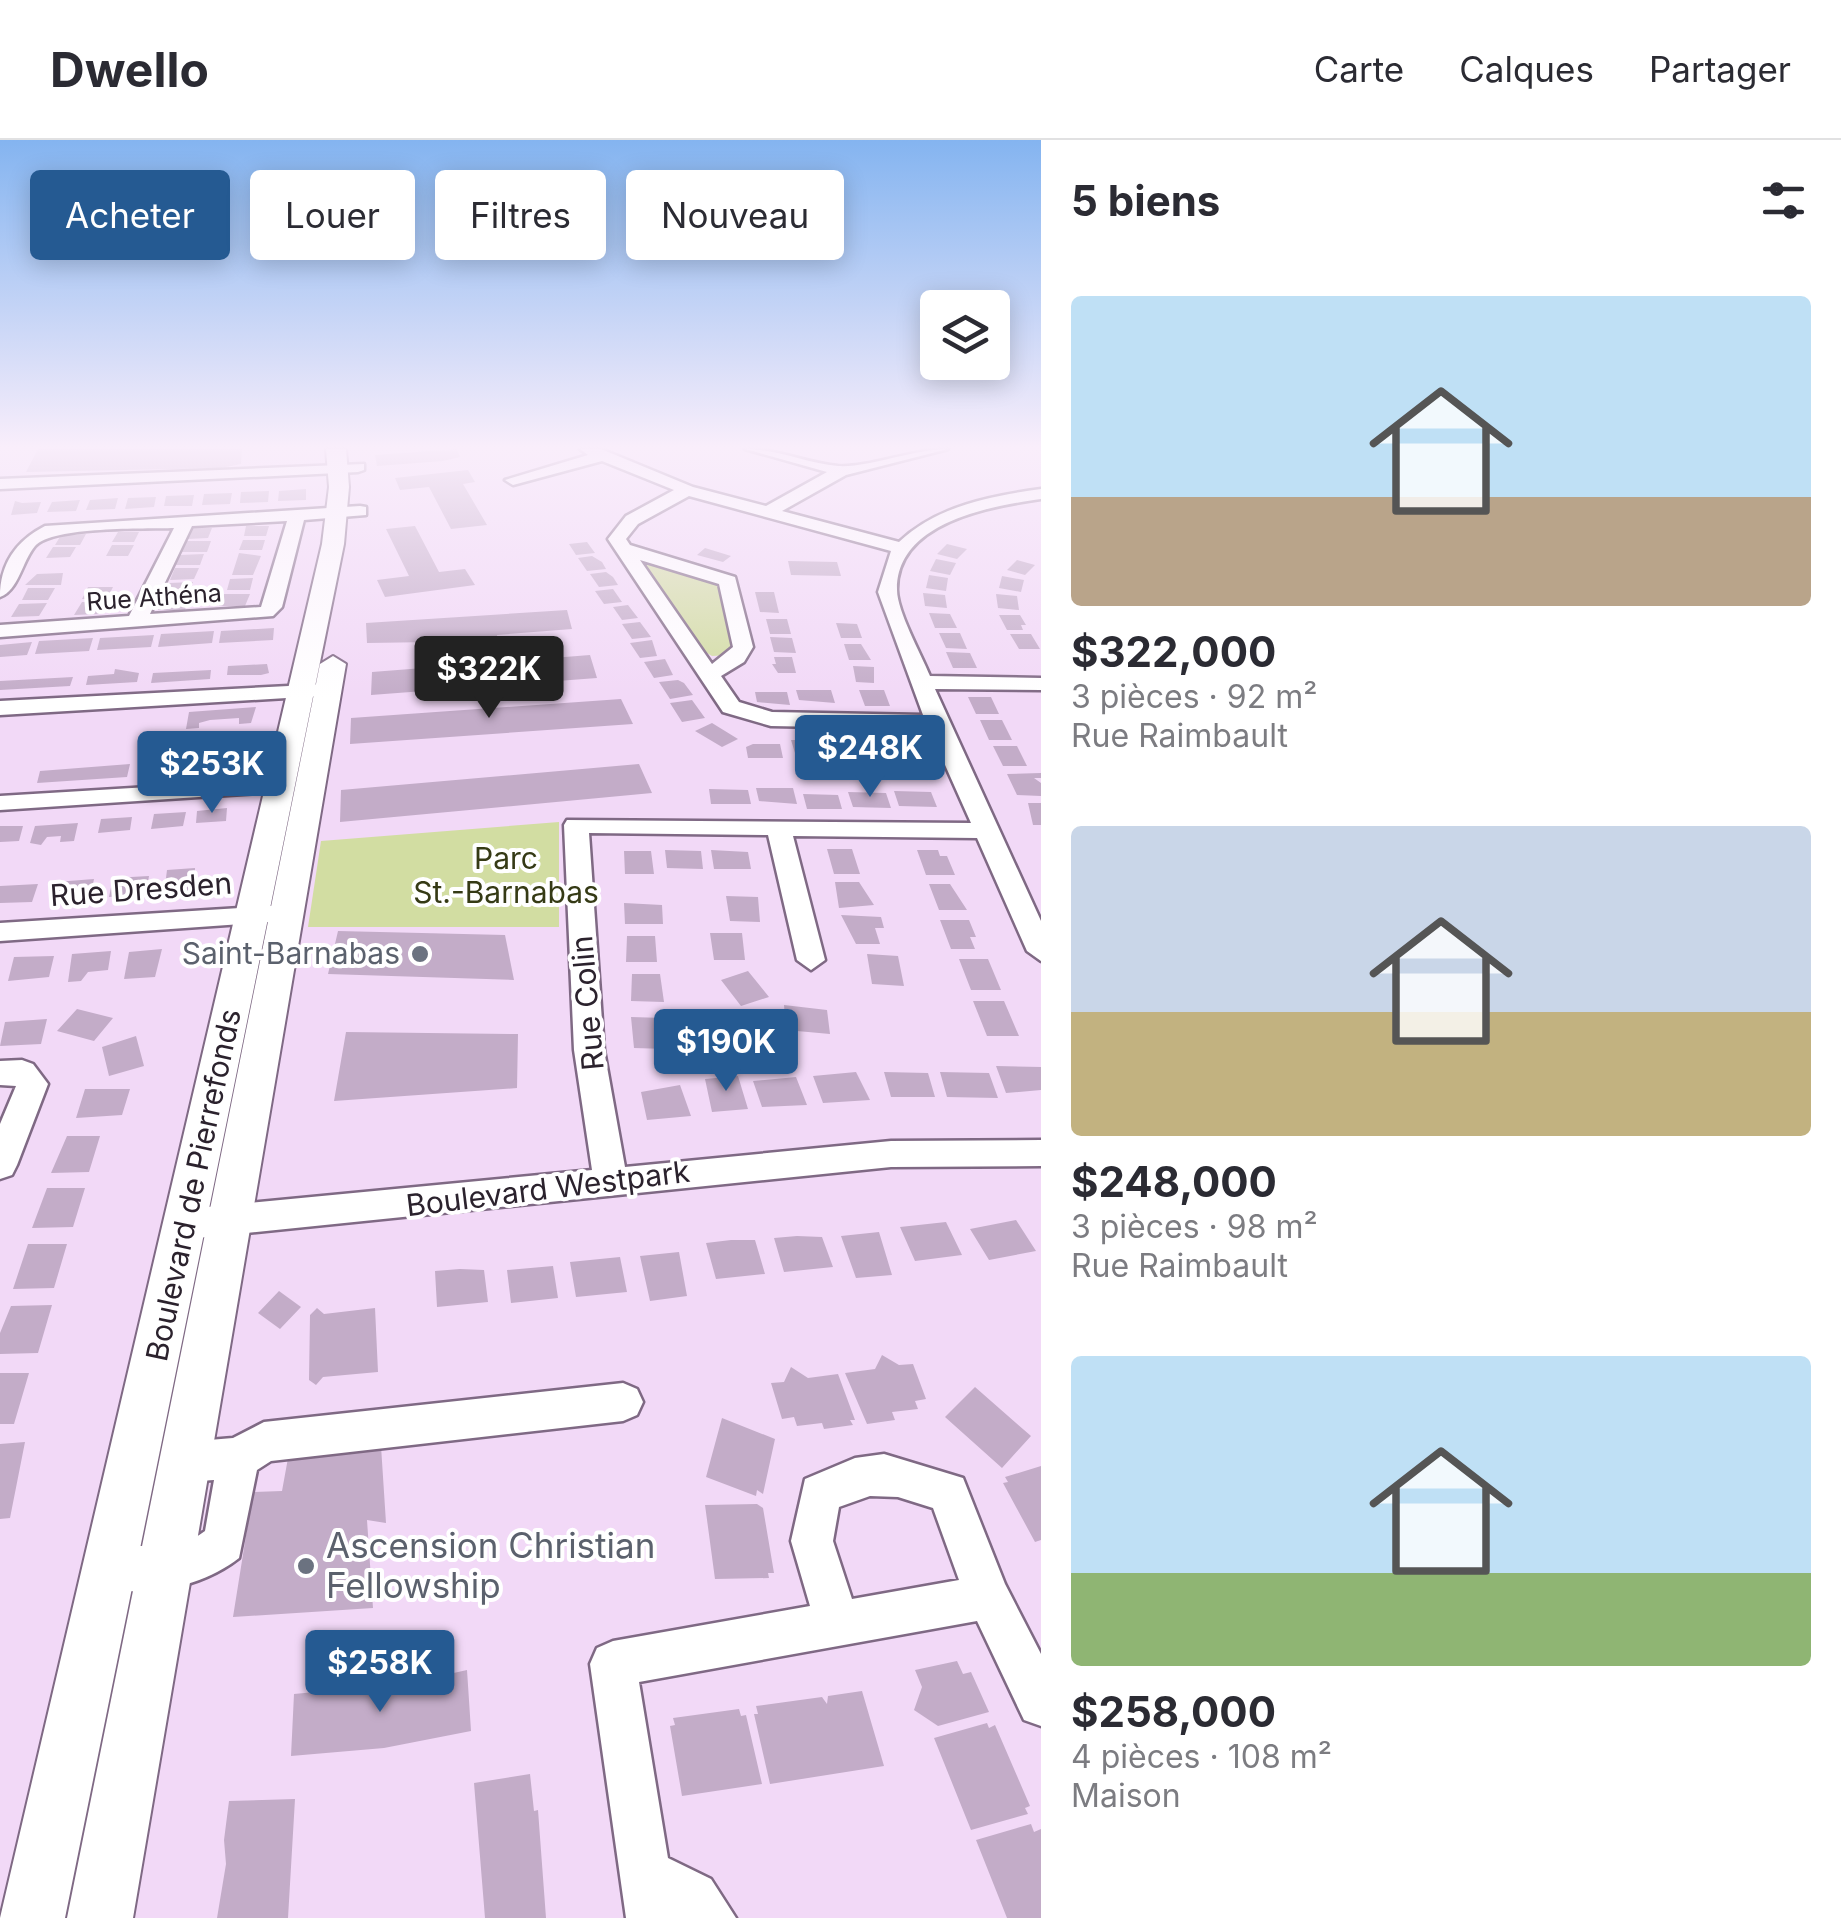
<!DOCTYPE html>
<html lang="fr">
<meta charset="utf-8">
<style>
:root{--surface:#fff;--page:#f2f2f3;--text:#2b2b33;--muted:#7c7c81;--line:#e1e1e2;--accent:#255a92}
body{margin:0;font-family:Inter,sans-serif;background:var(--page);color:var(--text);height:100vh;display:flex;flex-direction:column;font-size:38px;white-space:nowrap}
*{box-sizing:border-box;margin:0}
p{font-size:32px;color:var(--muted)}
.icon{flex:none;width:55px;height:55px;fill:none;stroke:currentColor;stroke-width:2;stroke-linecap:round;stroke-linejoin:round}
.map{position:relative;flex:1;overflow:hidden}
.sheet{display:flex;flex-direction:column;background:var(--surface);width:800px}
.sheet>*{flex:none}
.top-card{position:absolute;left:30px;top:30px;width:860px;height:90px;display:flex;gap:20px}
.controls{position:absolute;left:920px;top:150px;display:grid;gap:20px}
.controls a{display:grid;place-items:center;width:90px;height:90px;border-radius:10px;background:var(--surface);box-shadow:0 5px 25px #0003;font-size:50px}
.price{position:absolute;translate:-50% -85px;padding:0 22px;border-radius:10px;background:var(--accent);color:#fff;font-size:32px;line-height:65px;filter:drop-shadow(0 2px 5px #0008)}
.price::after{content:'';position:absolute;left:50%;top:60px;width:30px;height:22px;margin-left:-15px;background:inherit;clip-path:polygon(0 0,100% 0,50% 100%)}
.price.active{background:#222;color:#fff}
ul{padding:0;list-style:none}
li{display:grid;align-content:center;gap:20px;height:530px;padding:0 30px}
li span{display:grid;place-items:center;height:310px;border-radius:10px;color:#555}
li>.icon{margin-inline-start:auto}
span .icon{width:180px;height:180px;fill:#fffc;stroke-width:1}
li b{font-size:42px}
h2{display:flex;justify-content:space-between;align-items:center;height:120px;padding:0 30px;font-size:42px}
.tag{padding:0 35px;border-radius:10px;background:var(--surface);box-shadow:0 5px 25px #0003;font-size:35px;line-height:90px}
.tag.active{background:var(--accent);color:#fff}
header{display:flex;align-items:center;gap:60px;box-sizing:border-box;height:140px;padding:0 50px;background:var(--surface);border-bottom:2px solid var(--line)}
header strong{font-size:48px}
nav{display:flex;gap:55px;margin-inline-start:auto;font-size:35px}
main{display:flex;flex:1;min-height:0}
.map>svg:first-child{display:block}
.green{fill:#d2dda2}
.building{fill:#c3acc8}
.lines{fill:none;stroke-linecap:round;stroke-linejoin:round}
.minor-casing{stroke:#7f6984;stroke-width:5}
.major-casing{stroke:#7f6984;stroke-width:4}
.minor{fill:#fff;fill-rule:evenodd}
.major{fill:#fff;fill-rule:evenodd}
.worship-dot{fill:#6b7280;stroke:#fff;stroke-width:4}
.labels{text-anchor:middle;stroke-width:8;stroke-linejoin:round;paint-order:stroke}
.far-street-label{font-size:25px;fill:#2b222d;stroke:#fff}
.park-label{font-size:30px;fill:#353a15;stroke:#fff}
.street-label{font-size:30px;fill:#2b222d;stroke:#fff}
.worship-label{font-size:30px;fill:#5b616d;stroke:#fff;text-anchor:end}
.near-worship-label{font-size:35px;fill:#5b616d;stroke:#fff;text-anchor:start}
</style>
<header>
<strong>Dwello</strong>
<nav><a>Carte</a><a>Calques</a><a>Partager</a></nav>
</header>
<main>
<div class="map">
<svg width="1041" height="1778" viewBox="0 0 1041 1778">
<rect width="100%" height="100%" fill="#f2d9f7"/>
<!-- green -->
<path class="green" d="M649,420L717,444L735,506L731,515L712,516L702,510L642,425Z
M559,682V787H308L321,701Z"/>
<!-- building -->
<path class="building" d="M38,309H242L241,324L221,328L26,332Z
M457,309L460,317L443,321L377,326L375,315Z
M468,330L475,342L463,344L487,385L451,389L429,347L400,350L395,338Z
M306,349V360L278,361L279,351Z
M269,351L268,362L240,363L241,352Z
M232,353L230,364L202,365L204,354Z
M194,355L192,366H164L166,356Z
M156,357L154,367L125,369L128,358Z
M118,358L115,369L86,370L90,360Z
M80,360L76,371L47,372L52,362Z
M15,361L22,363L41,362L37,373L11,375Z
M246,386H269L266,396H244Z
M415,386L439,432L465,429L475,445L385,457L377,440L409,436L386,389Z
M191,388H212L208,398L187,399Z
M118,392H139L134,402H112Z
M86,394L80,405H55L61,395Z
M243,400H265L262,410H239Z
M186,401H211L207,412H181Z
M587,402L595,413L576,415L569,404Z
M947,404L967,409L957,419L937,414Z
M112,405H134L128,416H106Z
M53,407H76L70,417L46,418Z
M705,408L731,416L723,422L697,415Z
M239,413L261,416L253,435H232Z
M204,414L200,425H175L180,415Z
M592,416L602,422L606,429L587,431L578,418Z
M936,419L956,423L950,435L930,431Z
M1017,420L1035,425L1025,435L1007,430Z
M788,421L837,422L841,436L791,435Z
M175,428H199L194,439L170,440Z
M606,432L613,437L618,445L599,447L590,434Z
M63,433L61,445H25L37,434Z
M929,435L948,438L946,451L926,448Z
M1002,436L1024,440L1021,452L999,448Z
M253,438L250,450H227L230,439Z
M193,442L188,454H163L169,443Z
M88,447H113L107,459H82Z
M28,448H55L48,460H22Z
M613,449L622,462L604,464L595,451Z
M755,452H774L779,473L760,472Z
M923,453L945,455L947,468L925,466Z
M224,454H250L245,466H219Z
M996,454L1017,456L1019,470L998,468Z
M189,457L185,470H158L163,458Z
M82,462H105L99,474L74,475Z
M47,463L39,476L11,477L19,464Z
M628,465L638,478L622,480L613,467Z
M567,470L572,489L497,495L498,501L367,503L366,483Z
M929,473L950,474L957,488H935Z
M999,475H1020L1026,485H1021L1023,490H1007Z
M766,479H787L791,494H770Z
M640,482L651,497L632,499L622,484Z
M836,483L857,484L862,498H841Z
M274,488L273,500L219,503L221,491Z
M214,491L212,503L158,507L161,494Z
M939,493H960L967,509L946,508Z
M1010,494H1031L1040,509H1019Z
M154,495L151,507L97,510L100,498Z
M770,497L792,498L796,513L774,512Z
M93,498L89,511L35,514L39,501Z
M652,500L657,516L640,518L630,503Z
M32,502L27,515L0,517V505Z
M844,504H861L871,520H849Z
M946,512L970,513L977,528H953Z
M590,515L597,538L371,555L372,532Z
M774,517H792L796,533H778L772,524H776Z
M665,519L673,535L654,538L644,522Z
M267,524L269,533L261,535H227L228,526Z
M853,526L874,527V543L856,542Z
M115,529L139,533L137,542L86,545L88,536L114,534Z
M211,530L210,539L151,543L153,533Z
M73,537L70,546L0,550V541Z
M678,540L684,543L693,555L670,559L659,542Z
M796,550H831L835,563L799,560Z
M859,550H884L890,566H865Z
M755,552H787L790,565L757,562Z
M968,557H991L999,574H976Z
M621,559L633,584L350,604L351,578Z
M692,560L705,578L682,582L670,563Z
M256,567L251,583L239,584V578L210,580L199,583V588L186,589L189,572Z
M980,580H1002L1012,600H989Z
M712,583L738,599L722,607L695,591Z
M791,600H823L826,613H795Z
M835,600H868L872,613H839Z
M753,604H780L783,618H748L746,607Z
M878,604H913L918,616H882Z
M993,606H1017L1027,626H1003Z
M245,617L244,629L146,636L148,622Z
M130,624L127,637L37,643L40,631Z
M639,624L652,653L340,682L341,650Z
M1041,633V638H1034L1041,643V656L1017,655L1007,634Z
M756,648H793L797,664L759,661Z
M709,649L748,650L751,664H711Z
M894,651L931,652L937,667L899,666Z
M848,652L886,653L891,668L853,667Z
M803,654L838,655L842,669H807Z
M1028,663H1041V685H1033Z
M227,668L226,681L196,683L197,671Z
M186,672L183,686L151,689L154,674Z
M132,677L130,690L98,693L101,679Z
M78,683L74,701L60,702L61,696L47,697L41,705L30,703L35,686Z
M0,686H23L19,701L0,702Z
M827,709H852L860,734H834Z
M665,710L701,711L703,729L667,728Z
M711,710L748,712L751,729H714Z
M917,710H938L940,716H947L955,735H926Z
M624,711H651L654,734H625Z
M195,728L194,751L164,754L167,730Z
M149,736L146,754L109,757L113,738Z
M94,739L90,759L51,761L56,742Z
M835,742H859L874,765L839,768Z
M38,744L32,762L0,763V746Z
M929,744H950L967,770H939Z
M726,756L758,757L760,782L730,781Z
M624,763L662,765L663,784H625Z
M841,775L881,777L884,788H875L880,804H856Z
M940,780H969L976,797H970L975,809H951Z
M338,791L505,795L514,840L328,834Z
M710,793H742L745,820H714Z
M627,796H655L657,822H626Z
M162,809L155,837L124,839L129,812Z
M111,811L108,830L88,832L81,841L68,842L72,814Z
M867,814L898,816L904,846L872,844Z
M54,816L49,837L8,841L14,817Z
M959,819H988L1001,850H971Z
M748,831L769,857L741,866L721,840Z
M632,834H660L664,862L631,861Z
M973,861H1004L1019,896H987Z
M784,865L827,870L830,894L786,890Z
M77,869L113,878L94,901L57,891Z
M631,877L664,878L667,909L634,908Z
M47,879L41,904L0,906L5,882Z
M346,892L518,894L517,948L334,961Z
M136,896L144,926L109,936L102,907Z
M996,926L1041,927V950L1006,953Z
M856,932L870,960L823,963L813,936Z
M884,932L928,933L935,957H891Z
M940,932L989,933L998,958L947,957Z
M738,936L748,969L712,972L705,939Z
M796,937L807,965L762,967L753,941Z
M680,945L691,976L647,980L641,952Z
M85,949H130L122,975L76,978Z
M67,996H100L89,1032L51,1033Z
M47,1048H85L73,1087L32,1088Z
M1016,1080L1036,1111L989,1120L970,1089Z
M946,1082L962,1115L915,1121L900,1087Z
M879,1092L892,1135L856,1138L841,1096Z
M797,1096L822,1097L833,1127L784,1132L774,1098Z
M731,1100H755L765,1134L716,1139L706,1103Z
M28,1104H67L54,1148L13,1149Z
M679,1112L687,1156L650,1161L640,1116Z
M620,1117L627,1152L576,1157L570,1122Z
M553,1126L558,1158L511,1163L507,1130Z
M460,1129L484,1130L488,1162L437,1167L435,1131Z
M279,1151L301,1167L280,1189L258,1173Z
M52,1165L38,1213L0,1214V1193L11,1166Z
M317,1168L324,1174L375,1168L378,1232L323,1237L316,1245L309,1240L310,1175Z
M882,1215L899,1225L913,1224L926,1259L915,1261L918,1269L892,1272L895,1280L867,1284L845,1233L875,1229Z
M791,1227L808,1238L838,1234L855,1280H850L853,1285L824,1289L822,1283L797,1286L794,1277L782,1279L771,1243L784,1242Z
M0,1233H29L14,1284H0Z
M975,1247L1031,1296L1002,1328L945,1277Z
M722,1278L775,1299L763,1354L757,1350L756,1356L706,1337Z
M25,1302L10,1378L0,1379V1304Z
M381,1306L386,1383L367,1380L373,1468L233,1477L253,1352L282,1351L288,1318Z
M1041,1326V1400L1035,1402L1003,1343L1008,1342L1005,1337Z
M757,1364L763,1368L774,1433H768L769,1438L715,1439L705,1365Z
M957,1521L963,1534L971,1532L989,1572L938,1586L914,1570L922,1547L915,1530Z
M467,1530L471,1591L384,1608L291,1616L294,1554L409,1543Z
M862,1551L884,1626L770,1644L754,1574H758L756,1566L822,1557L827,1564L828,1556Z
M739,1569L741,1576L746,1575L762,1644L682,1656L670,1586L675,1585L673,1578Z
M987,1583L989,1588L995,1585L1030,1666L1025,1668L1028,1674L971,1690L934,1598Z
M530,1634L534,1671L538,1670L546,1778H485L474,1643Z
M295,1659L288,1778H217L226,1724L224,1700L229,1661Z
M1031,1684L1034,1692L1041,1689V1778H1007L976,1700Z"/>
<g class="lines">
<defs>
<path id="minor" d="M580,309H601L693,347L766,366L827,332L745,309C778,309 806,323 838,326C868,328 913,309 948,309L846,335L782,371L899,402C937,366 991,356 1041,349V359C991,366 896,382 897,450C897,471 921,514 930,536L1041,538V550L935,549L1041,781V821L1027,811L977,698L793,696L825,820L811,830L797,820L768,695L589,693L604,910L625,1027L891,1001L1041,1000V1026L891,1027L187,1099L175,1095L170,1084L175,1073L187,1069L592,1030L574,910L564,685L567,680L971,683L929,589L771,586L723,572L608,399L626,376L674,350L602,321L513,345L505,340L588,315ZM689,356L891,411L878,452L923,575L772,572L739,562L721,536L744,522L753,507L735,437L630,405L626,399L638,384ZM640,420L719,444L733,507L712,524Z
M364,324V330L358,332L0,349V339Z
M360,366L366,367V375L304,380L282,467L273,476L0,497V485L129,476L174,388C145,389 53,386 35,406C22,421 19,450 0,457C0,424 16,401 45,386ZM287,381L261,467L150,474L192,386Z
M328,544L336,545V555L0,575V561Z
M281,639L289,641V651L0,670V656Z
M287,765L301,774L297,780L0,801V783Z
M22,920L33,924L48,944L17,1025L12,1035L0,1039V984L16,946L0,945V921Z
M623,1243L637,1249L643,1262L637,1275L623,1281L271,1321L257,1330L239,1418C202,1447 138,1462 94,1443L87,1428L94,1413C129,1398 173,1416 205,1391L214,1340L185,1342L171,1336L165,1322L171,1308L185,1302L233,1298L264,1282Z
M884,1314L963,1338L1005,1444L1041,1514V1586L1024,1580L977,1481L639,1542L668,1718L711,1739L736,1778H626L590,1524L597,1508L613,1501L810,1466L791,1401L805,1339L855,1318ZM870,1356L898,1357L933,1368L959,1440L852,1459L833,1401L839,1367Z"/>
<path id="major" d="M326,309H346L349,347L344,404L65,1778H0L322,404L329,347Z
M333,516L346,524L133,1778H67L320,524Z"/>
</defs>
<!-- minor casing -->
<use href="#minor" class="minor-casing"/>
<!-- major casing -->
<use href="#major" class="major-casing"/>
<!-- minor -->
<use href="#minor" class="minor"/>
<!-- major -->
<use href="#major" class="major"/>
</g>
<!-- sky -->
<linearGradient id="sky" x2="0" y2="1"><stop stop-color="#84b4f0"/><stop offset="0.55" stop-color="#f9eefb"/><stop offset="1" stop-color="#f9eefb" stop-opacity="0"/></linearGradient>
<rect width="1041" height="558" fill="url(#sky)"/>
<!-- markers -->
<g class="worship-dot">
<circle cx="420" cy="814" r="10"/>
<circle cx="306" cy="1426" r="10"/>
</g>
<g class="labels">
<!-- far-street labels -->
<g class="far-street-label">
<text transform="translate(154 457) rotate(-4)" y="9">Rue Athéna</text>
</g>
<!-- park labels -->
<g class="park-label">
<text x="506" y="729">Parc<tspan x="506" dy="34">St.-Barnabas</tspan></text>
</g>
<!-- street labels -->
<g class="street-label">
<text transform="translate(141 750) rotate(-4)" y="10">Rue Dresden</text>
<text transform="translate(588 863) rotate(-95)" y="10">Rue Colin</text>
<text transform="translate(194 1045) rotate(-78)" y="10">Boulevard de Pierrefonds</text>
<text transform="translate(548 1049) rotate(-7)" y="10">Boulevard Westpark</text>
</g>
<!-- worship labels -->
<g class="worship-label">
<text x="400" y="824">Saint-Barnabas</text>
</g>
<!-- near-worship labels -->
<g class="near-worship-label">
<text x="326" y="1418">Ascension Christian<tspan x="326" dy="40">Fellowship</tspan></text>
</g>
</g>
</svg>
<div class="controls">
<a><svg class="icon" aria-label="layers" viewBox="0 0 24 24"><path d="M12 4l9 5-9 5-9-5zM3 14l9 5 9-5"/></svg></a>
</div>
<b class="price active" style="left:489px;top:581px">$322K</b>
<b class="price" style="left:870px;top:660px">$248K</b>
<b class="price" style="left:212px;top:676px">$253K</b>
<b class="price" style="left:726px;top:954px">$190K</b>
<b class="price" style="left:380px;top:1575px">$258K</b>
<div class="top-card">
<a class="tag active">Acheter</a>
<a class="tag">Louer</a>
<a class="tag">Filtres</a>
<a class="tag">Nouveau</a>
</div>
</div>
<section class="sheet">
<h2>5 biens<svg class="icon" aria-label="filters" viewBox="0 0 24 24"><path d="M4 7h16M4 17h16"/><circle cx="9" cy="7" r="2"/><circle cx="15" cy="17" r="2"/></svg></h2>
<ul>
<li><span style="background:linear-gradient(#bfe0f5 65%,#b9a48a 0)"><svg class="icon" aria-label="home" viewBox="0 0 24 24"><path d="M3 11l9-7 9 7M6 9v11h12V9"/></svg></span><div><b>$322,000</b><p>3 pièces · 92 m²</p><p>Rue Raimbault</p></div></li>
<li><span style="background:linear-gradient(#c9d6e8 60%,#c2b280 0)"><svg class="icon" aria-label="home" viewBox="0 0 24 24"><path d="M3 11l9-7 9 7M6 9v11h12V9"/></svg></span><div><b>$248,000</b><p>3 pièces · 98 m²</p><p>Rue Raimbault</p></div></li>
<li><span style="background:linear-gradient(#bfe0f5 70%,#8fb573 0)"><svg class="icon" aria-label="home" viewBox="0 0 24 24"><path d="M3 11l9-7 9 7M6 9v11h12V9"/></svg></span><div><b>$258,000</b><p>4 pièces · 108 m²</p><p>Maison</p></div></li>
</ul>
</section>
</main>
